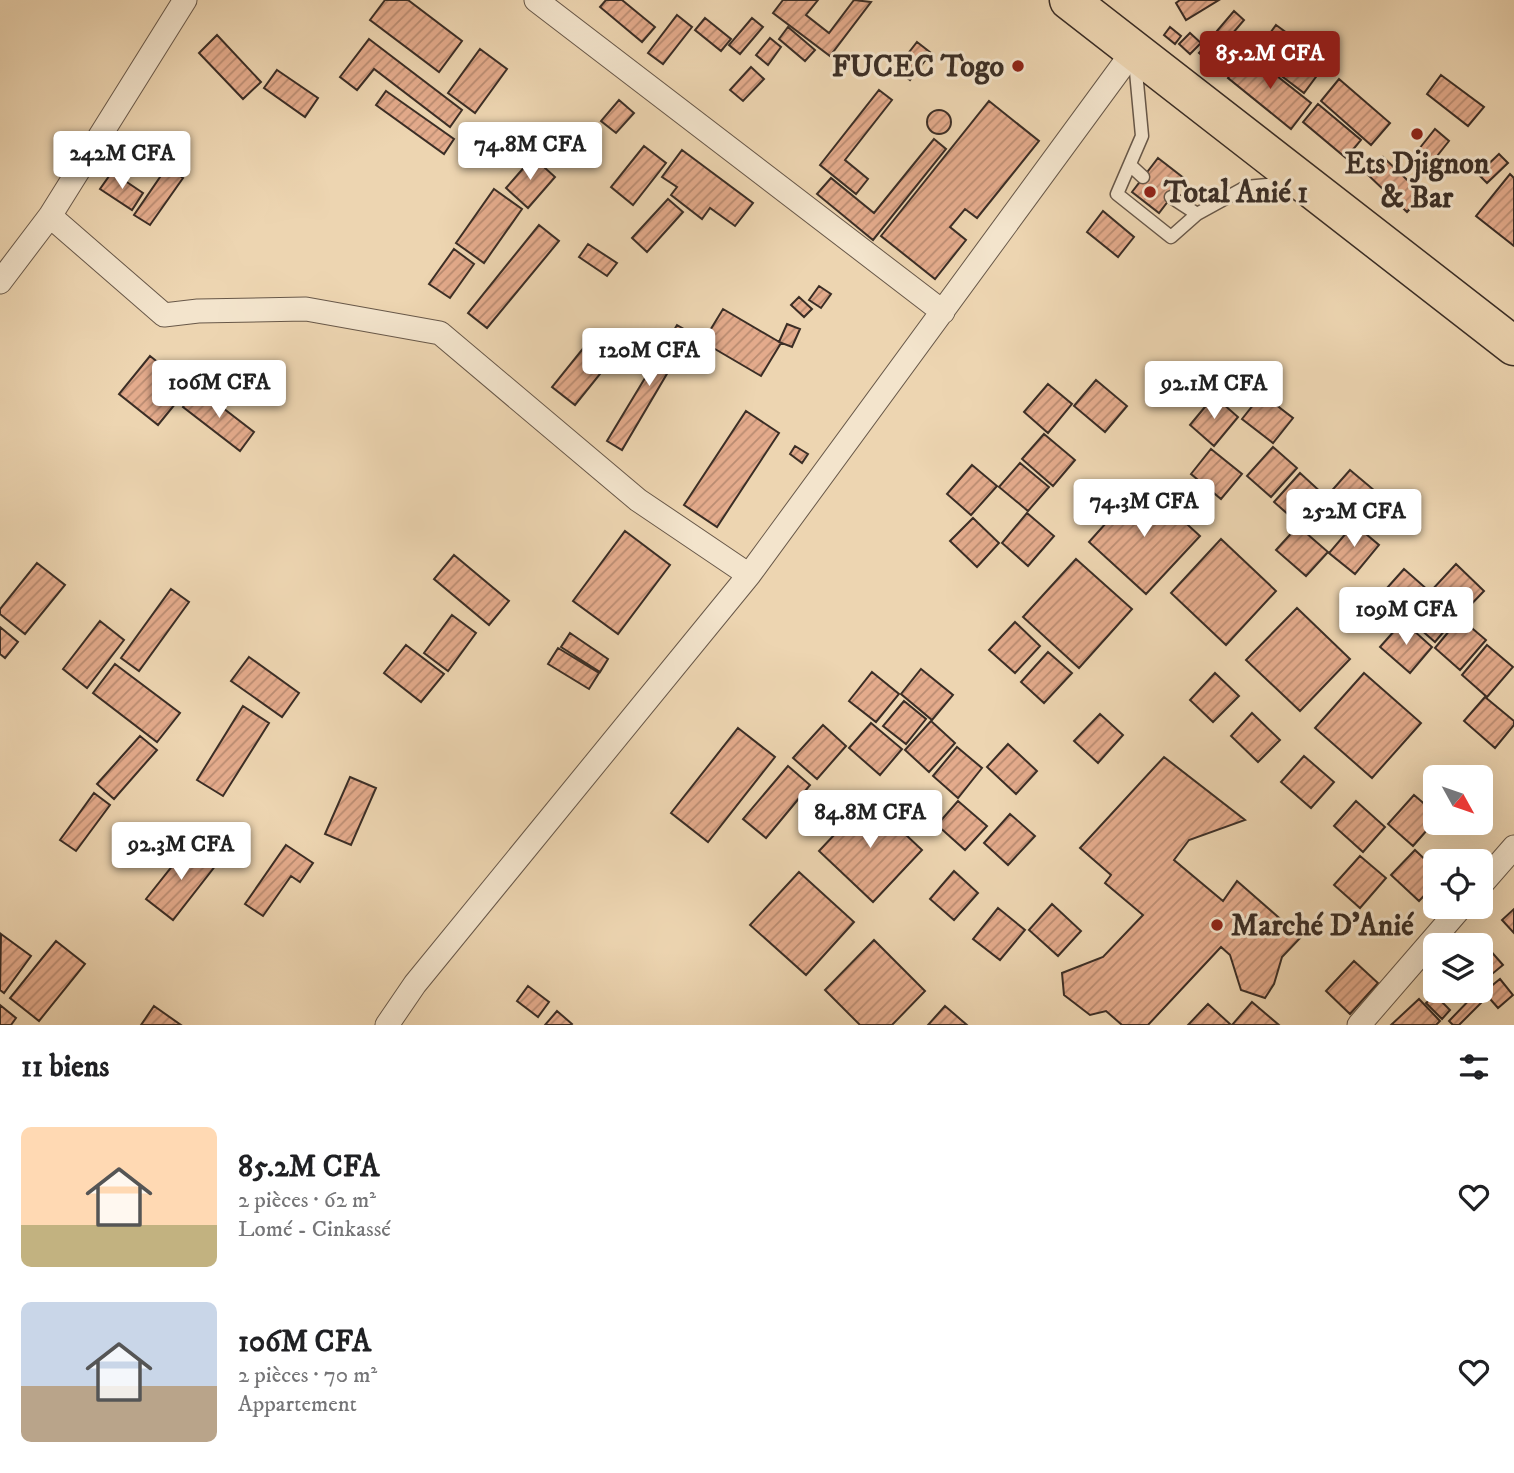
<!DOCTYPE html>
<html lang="fr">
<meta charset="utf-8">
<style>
:root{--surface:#fff;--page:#f2f2f2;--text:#202124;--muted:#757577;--accent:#8f2418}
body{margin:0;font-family:"IM FELL DW Pica",serif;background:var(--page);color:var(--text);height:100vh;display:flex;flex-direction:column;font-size:26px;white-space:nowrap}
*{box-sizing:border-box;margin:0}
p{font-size:23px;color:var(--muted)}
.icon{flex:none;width:38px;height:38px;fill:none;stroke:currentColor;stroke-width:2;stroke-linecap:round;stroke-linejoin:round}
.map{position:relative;height:1025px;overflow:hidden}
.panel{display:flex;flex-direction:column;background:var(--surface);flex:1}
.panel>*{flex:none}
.needle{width:46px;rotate:130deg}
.controls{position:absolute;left:1423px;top:765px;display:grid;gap:14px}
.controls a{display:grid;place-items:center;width:70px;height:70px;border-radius:10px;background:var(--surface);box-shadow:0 7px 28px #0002;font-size:35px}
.price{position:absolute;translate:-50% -60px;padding:0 16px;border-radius:7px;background:#fff;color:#222;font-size:23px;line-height:46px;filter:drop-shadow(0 2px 4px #0008)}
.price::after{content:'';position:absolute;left:50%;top:42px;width:21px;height:16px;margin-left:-10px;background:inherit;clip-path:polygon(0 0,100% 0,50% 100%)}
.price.current{background:var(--accent);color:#fff}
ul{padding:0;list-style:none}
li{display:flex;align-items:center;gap:21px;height:175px;padding:0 21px}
li span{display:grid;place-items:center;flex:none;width:196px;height:140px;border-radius:10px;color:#555}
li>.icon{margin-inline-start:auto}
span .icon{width:84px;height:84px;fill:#fffc;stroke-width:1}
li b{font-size:30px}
h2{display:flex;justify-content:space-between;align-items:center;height:84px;padding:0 21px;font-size:30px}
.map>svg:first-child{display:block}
.building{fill:url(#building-hatch);stroke:#3b2e26;stroke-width:2}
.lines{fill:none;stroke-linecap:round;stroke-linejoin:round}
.service-casing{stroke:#685849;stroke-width:15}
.minor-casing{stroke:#685849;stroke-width:25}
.trunk-casing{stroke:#3b2e26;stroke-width:41}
.service{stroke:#f3e4cc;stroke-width:12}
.minor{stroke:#f3e4cc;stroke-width:23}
.trunk{stroke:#edd5b1;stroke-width:38}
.poi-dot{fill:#8f2418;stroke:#f3e4cc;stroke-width:2.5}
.labels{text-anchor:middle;stroke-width:6;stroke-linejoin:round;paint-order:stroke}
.poi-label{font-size:30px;font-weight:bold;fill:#3b2e26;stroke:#f3e4cc;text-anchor:start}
</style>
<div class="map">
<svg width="1514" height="1025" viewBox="0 0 1514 1025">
<defs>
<pattern id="building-hatch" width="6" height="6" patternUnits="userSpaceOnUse" patternTransform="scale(1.75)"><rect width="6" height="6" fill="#e4ab8c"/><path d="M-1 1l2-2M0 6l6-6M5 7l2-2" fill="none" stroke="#ba8c72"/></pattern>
</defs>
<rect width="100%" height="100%" fill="#edd5b1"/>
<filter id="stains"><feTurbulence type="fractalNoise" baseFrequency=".00286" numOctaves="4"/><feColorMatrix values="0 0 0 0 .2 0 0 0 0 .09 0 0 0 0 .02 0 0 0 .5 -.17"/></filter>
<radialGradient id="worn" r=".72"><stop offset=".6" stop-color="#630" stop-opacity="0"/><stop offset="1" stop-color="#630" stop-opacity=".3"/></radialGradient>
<!-- building -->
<path class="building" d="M385,0H408L462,41L439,72L370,20Z
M606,0H622L655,27L642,42L600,7Z
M783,0H818L806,15L829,33L854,0L871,2L830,56L773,13Z
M1180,0H1219L1186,20L1176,3Z
M1234,11L1244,20L1227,40L1217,31Z
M677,15L692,27L663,64L648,53Z
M705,18L731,39L721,51L695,30Z
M752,18L763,27L740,54L729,45Z
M1276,25L1327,62L1304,93L1254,55Z
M788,27L815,50L805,61L779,39Z
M1170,27L1181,36L1175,44L1164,35Z
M1190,33L1201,43L1190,54L1179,44Z
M217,35L261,82L243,99L199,53Z
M770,38L781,47L768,65L756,55Z
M369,39L462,110L450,127L374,69L357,90L340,77Z
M917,42L931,53L910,80L896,69Z
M1207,44L1229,64L1222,73L1199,53Z
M480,49L507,69L475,113L448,93Z
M1248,53L1311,103L1291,129L1228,78Z
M751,67L764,79L743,101L730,90Z
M277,70L318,98L305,117L264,88Z
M1441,75L1484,107L1468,126L1427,94Z
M1339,79L1390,123L1371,145L1321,101Z
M879,90L892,100L845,160L868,179L856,194L820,165Z
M386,91L454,139L444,154L376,105Z
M619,100L634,113L616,133L601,121Z
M989,101L1039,141L977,218L965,209L950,227L966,240L935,279L881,236Z
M1318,104L1361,140L1346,158L1303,122Z
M927 122a12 12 0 1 1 24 0a12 12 0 1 1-24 0Z
M1435,129L1449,141L1429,166L1415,154Z
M934,139L946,149L873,240L817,194L831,178L874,213Z
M644,146L666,163L633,205L611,187Z
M682,150L753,203L735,226L710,208L702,219L671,195L677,187L662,177Z
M1499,154L1508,163L1487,183L1478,174Z
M533,157L555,177L528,208L506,188Z
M1383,157L1423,195L1407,212L1367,174Z
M1158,158L1185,179L1159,213L1132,192Z
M167,167L183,178L150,225L134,215Z
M112,172L143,193L132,210L100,189Z
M1510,174L1514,178V246L1476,216Z
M494,189L522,209L484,263L456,243Z
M668,199L683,212L647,252L632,238Z
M1103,211L1134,237L1118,257L1087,232Z
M539,225L559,241L487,328L468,313Z
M588,244L617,263L607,276L579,257Z
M454,249L474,264L450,298L429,284Z
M819,286L831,294L821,308L809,300Z
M799,297L812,309L804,317L791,305Z
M723,309L781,343L761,376L703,342Z
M787,324L800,329L792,347L779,342Z
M677,325L691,333L622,450L607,441Z
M598,330L621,348L575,405L552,387Z
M150,356L189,387L158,425L119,394Z
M1096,380L1127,406L1105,432L1074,406Z
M1048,384L1072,404L1048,433L1024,412Z
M197,388L254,432L240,451L183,407Z
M1262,394L1293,418L1273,443L1242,419Z
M1214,396L1238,417L1214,446L1190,425Z
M746,411L779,433L717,527L684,505Z
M1044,434L1075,460L1053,486L1022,459Z
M795,446L808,454L802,463L790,454Z
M1273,447L1297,468L1271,497L1247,476Z
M1211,449L1242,474L1221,499L1191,474Z
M1020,463L1049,487L1028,511L999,487Z
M972,465L997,486L971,515L947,494Z
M1350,470L1381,496L1358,521L1328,495Z
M1300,473L1324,495L1298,523L1274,502Z
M1142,483L1200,536L1146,594L1089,542Z
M1027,513L1054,536L1028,566L1002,543Z
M973,518L999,543L977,567L950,541Z
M1354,524L1379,545L1355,574L1329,553Z
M1298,526L1328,552L1306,576L1276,550Z
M625,531L670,565L618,634L573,601Z
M1221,539L1276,591L1226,645L1171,593Z
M454,555L509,601L489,625L434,579Z
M1076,559L1132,609L1079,668L1023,617Z
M37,563L65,585L25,634L0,614V609Z
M1456,564L1484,591L1459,617L1431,591Z
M1404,569L1429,591L1404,619L1379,597Z
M171,589L189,602L139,671L121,658Z
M1433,597L1456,617L1435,642L1412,622Z
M1297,608L1350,659L1300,711L1246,660Z
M452,615L476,633L448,671L424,653Z
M1460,618L1486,640L1460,670L1435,648Z
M100,621L124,640L87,688L63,669Z
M1403,621L1432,647L1410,673L1380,647Z
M1015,622L1040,646L1015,673L989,650Z
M0,627L18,642L5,658L0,654Z
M570,633L608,659L600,672L561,647Z
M406,645L444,674L421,702L384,673Z
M1487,645L1513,667L1487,697L1462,675Z
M558,648L599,673L589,689L548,664Z
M1048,652L1072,673L1044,703L1021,682Z
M249,657L299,693L282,717L231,681Z
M115,664L180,713L157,742L93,693Z
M921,669L953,695L932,720L901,694Z
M872,672L899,694L876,722L849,701Z
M1215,673L1239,696L1213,722L1190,700Z
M1364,673L1421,723L1372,778L1315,728Z
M1485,697L1514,721V725L1495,748L1464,721Z
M904,701L926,719L906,744L883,726Z
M243,706L269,723L223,796L197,780Z
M1252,713L1280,740L1258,762L1231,736Z
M1100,714L1123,735L1098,763L1074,741Z
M931,721L955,743L929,772L905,750Z
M871,723L902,749L880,775L849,748Z
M823,725L846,746L817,779L793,758Z
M738,728L775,757L708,842L671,813Z
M140,736L157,750L114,799L97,784Z
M1008,744L1037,771L1016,794L987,767Z
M957,747L982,768L958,798L933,776Z
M1304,756L1334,782L1311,808L1281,782Z
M1164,757L1245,820L1189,840L1174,860L1223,901L1237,881L1301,937L1282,957L1274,984L1265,998L1241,990L1230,955L1221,947L1148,1025H1122L1106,1011L1090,1015L1064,995L1062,973L1103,957L1143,915L1105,883L1111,875L1080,848Z
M788,766L810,785L766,838L743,819Z
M350,777L376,788L351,845L325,834Z
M94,793L110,805L76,851L60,840Z
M1414,795L1435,813V821L1413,846L1388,824Z
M868,799L922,850L873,902L819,851Z
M958,801L987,826L965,850L937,825Z
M1356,801L1385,827L1363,852L1334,826Z
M1010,814L1035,836L1008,865L984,843Z
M189,845L216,865L173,920L146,899Z
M286,845L313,863L300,882L291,876L263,916L245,904Z
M1415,850L1435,869V884L1419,901L1391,875Z
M1360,856L1386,878L1360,908L1334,885Z
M954,871L978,893L954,920L930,899Z
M799,872L854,922L806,975L750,925Z
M1052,904L1081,931L1058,956L1029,930Z
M998,908L1025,930L1000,960L973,939Z
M1514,909V933L1502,920Z
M1,934L31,956L4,993L0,990Z
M874,940L925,991L892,1025H860L825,990Z
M1481,940L1503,965L1480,984V945H1475Z
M56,941L85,964L39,1021L10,998Z
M1354,961L1378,983L1350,1014L1326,991Z
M1500,979L1513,995L1498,1008L1484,992Z
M528,986L549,1002L538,1017L517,1001Z
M1451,990H1474L1461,1002Z
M1477,992L1484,1000L1459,1025H1453L1449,1021Z
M1435,995L1450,1010L1442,1019L1426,1003Z
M1419,999L1440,1021L1436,1025H1391Z
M1252,1002L1279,1025H1232Z
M1208,1004L1230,1024L1228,1025H1188Z
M0,1005L16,1018L11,1025H0Z
M154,1006L181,1025H141Z
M945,1006L967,1025H928Z
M557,1011L572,1024L571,1025H545Z"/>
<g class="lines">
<defs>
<path id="service" d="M1135,61L1142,136L1117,194L1171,237L1197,214L1246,187L1290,183
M1130,165L1143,177
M1171,197L1197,214"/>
<path id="minor" d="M536,0L943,312
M50,216L164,315L198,311L306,309L440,333L638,500L749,575
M0,282L50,216L185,0
M1480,886L1514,847
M387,1025L415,984L749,575L1134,50
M1359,1025L1462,906"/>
<path id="trunk" d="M1069,0L1514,346"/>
</defs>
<!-- service casing -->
<use href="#service" class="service-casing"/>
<!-- minor casing -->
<use href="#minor" class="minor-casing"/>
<!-- trunk casing -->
<use href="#trunk" class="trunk-casing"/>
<!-- service -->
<use href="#service" class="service"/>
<!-- minor -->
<use href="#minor" class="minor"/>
<!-- trunk -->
<use href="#trunk" class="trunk"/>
</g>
<!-- markers -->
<g class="poi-dot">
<circle cx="1018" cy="66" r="7"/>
<circle cx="1417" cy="134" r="7"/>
<circle cx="1150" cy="192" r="7"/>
<circle cx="1217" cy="925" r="7"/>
</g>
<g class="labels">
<!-- poi labels -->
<g class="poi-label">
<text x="1004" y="76" text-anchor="end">FUCEC Togo</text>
<text x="1417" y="173" text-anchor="middle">Ets Djignon<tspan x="1417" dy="34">&amp; Bar</tspan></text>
<text x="1164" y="202">Total Anié 1</text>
<text x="1231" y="935">Marché D'Anié</text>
</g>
</g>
<rect width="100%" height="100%" filter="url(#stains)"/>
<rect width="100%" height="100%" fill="url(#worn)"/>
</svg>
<div class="controls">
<a><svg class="needle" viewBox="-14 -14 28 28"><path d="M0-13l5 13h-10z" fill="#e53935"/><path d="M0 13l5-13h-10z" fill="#757577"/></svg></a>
<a><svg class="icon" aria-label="locate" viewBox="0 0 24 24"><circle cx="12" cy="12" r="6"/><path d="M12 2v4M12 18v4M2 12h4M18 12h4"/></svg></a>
<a><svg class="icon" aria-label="layers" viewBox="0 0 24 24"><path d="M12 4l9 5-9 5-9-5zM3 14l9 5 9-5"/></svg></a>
</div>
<b class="price current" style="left:1270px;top:91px">85.2M CFA</b>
<b class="price" style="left:530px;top:182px">74.8M CFA</b>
<b class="price" style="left:122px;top:191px">242M CFA</b>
<b class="price" style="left:649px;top:388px">120M CFA</b>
<b class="price" style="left:219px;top:420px">106M CFA</b>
<b class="price" style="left:1214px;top:421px">92.1M CFA</b>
<b class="price" style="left:1144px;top:539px">74.3M CFA</b>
<b class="price" style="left:1354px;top:549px">252M CFA</b>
<b class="price" style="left:1406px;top:647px">109M CFA</b>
<b class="price" style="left:870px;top:850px">84.8M CFA</b>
<b class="price" style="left:181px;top:882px">92.3M CFA</b>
</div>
<section class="panel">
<h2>11 biens<svg class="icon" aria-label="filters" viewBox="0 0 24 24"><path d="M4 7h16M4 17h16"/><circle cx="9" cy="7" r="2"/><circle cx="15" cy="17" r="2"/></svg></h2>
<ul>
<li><span style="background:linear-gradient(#ffd9b3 70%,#c2b280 0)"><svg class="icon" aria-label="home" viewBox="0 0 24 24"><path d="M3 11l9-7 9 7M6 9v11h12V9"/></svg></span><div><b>85.2M CFA</b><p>2 pièces · 62 m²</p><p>Lomé - Cinkassé</p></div><svg class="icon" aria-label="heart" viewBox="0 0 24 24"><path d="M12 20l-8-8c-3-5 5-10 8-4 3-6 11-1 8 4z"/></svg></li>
<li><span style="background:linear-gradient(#c9d6e8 60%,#b9a48a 0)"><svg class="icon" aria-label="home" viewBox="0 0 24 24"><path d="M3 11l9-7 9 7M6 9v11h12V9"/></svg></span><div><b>106M CFA</b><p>2 pièces · 70 m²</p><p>Appartement</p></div><svg class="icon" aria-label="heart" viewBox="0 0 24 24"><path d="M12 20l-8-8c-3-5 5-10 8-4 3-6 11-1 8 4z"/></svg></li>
</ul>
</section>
